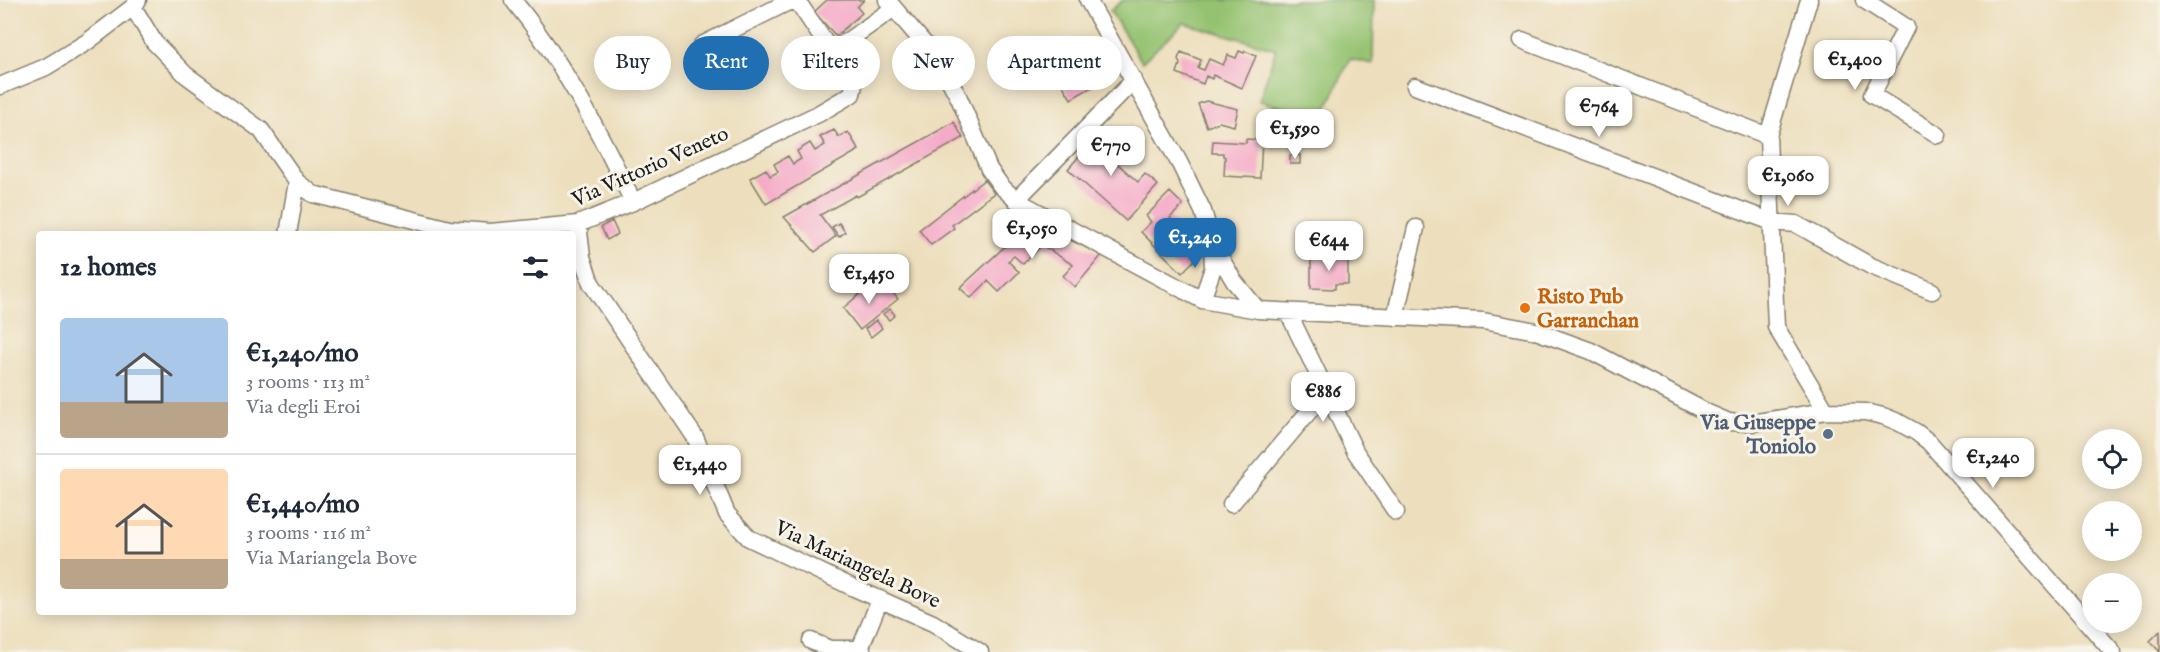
<!DOCTYPE html>
<meta charset="utf-8">
<style>
:root{--surface:#fff;--page:#f6f6f7;--text:#1f2937;--muted:#747a83;--line:#e0e1e3;--accent:#1f6fb2}
body{margin:0;font-family:"IM FELL English",serif;background:var(--page);color:var(--text);height:100vh;display:flex;flex-direction:column;font-size:22px;white-space:nowrap}
*{box-sizing:border-box;margin:0}
p{font-size:20px;color:var(--muted)}
.icon{flex:none;width:33px;height:33px;fill:none;stroke:currentColor;stroke-width:2;stroke-linecap:round;stroke-linejoin:round}
.map{position:relative;flex:1;overflow:hidden}
.side{position:absolute;left:36px;top:231px;width:540px;height:384px;display:flex;flex-direction:column;background:var(--surface);border-radius:6px;box-shadow:0 3px 15px #0003}
.side>*{flex:none}
.guide{position:absolute;left:594px;top:36px;width:570px;height:54px;display:flex;gap:12px}
.tools{position:absolute;left:2082px;top:429px;display:grid;gap:12px}
.tools a{display:grid;place-items:center;width:60px;height:60px;border-radius:50%;background:var(--surface);box-shadow:0 3px 15px #0003;font-size:30px}
.price{position:absolute;translate:-50% -51px;padding:0 14px;border-radius:12px;background:#fff;color:#222;font-size:20px;line-height:39px;filter:drop-shadow(0 2px 3px #0008)}
.price::after{content:'';position:absolute;left:50%;top:36px;width:18px;height:14px;margin-left:-9px;background:inherit;clip-path:polygon(0 0,100% 0,50% 100%)}
.price.active{background:var(--accent);color:#fff}
ul{padding:0;list-style:none}
li{display:flex;align-items:center;gap:18px;height:150px;padding:0 24px}
li+li{border-top:2px solid var(--line)}
li span{display:grid;place-items:center;flex:none;width:168px;height:120px;border-radius:6px;color:#555}
li>.icon{margin-inline-start:auto}
span .icon{width:72px;height:72px;fill:#fffc;stroke-width:1}
li b{font-size:26px}
h2{display:flex;justify-content:space-between;align-items:center;height:72px;padding:0 24px;font-size:26px}
.chip{padding:0 21px;border-radius:27px;background:var(--surface);box-shadow:0 3px 15px #0003;font-size:21px;line-height:54px}
.chip.active{background:var(--accent);color:#fff}
.map>svg:first-child{display:block}
.green{fill:#94c270;stroke:#586f46;stroke-width:1.5}
.building{fill:#f5abc8}
.lines{fill:none;stroke-linecap:round;stroke-linejoin:round}
.minor-casing{stroke:#847e6c;stroke-width:19}
.minor{stroke:#fff;stroke-width:16}
.food-dot{fill:#e8710a;stroke:#f7f3e8;stroke-width:2}
.service-dot{fill:#5c6f8a;stroke:#f7f3e8;stroke-width:2}
.labels{text-anchor:middle;stroke-width:6;stroke-linejoin:round;paint-order:stroke}
.street-label{font-size:21px;fill:#1c1c1c;stroke:#f7f3e8}
.food-label{font-size:21px;font-weight:bold;fill:#c56008;stroke:#f7f3e8;text-anchor:start}
.service-label{font-size:21px;font-weight:bold;fill:#4e5e75;stroke:#f7f3e8;text-anchor:end}
</style>
<div class="map">
<svg width="2160" height="652" viewBox="0 0 2160 652">
<rect width="100%" height="100%" fill="#f7f3e8"/>
<filter id="ink" filterUnits="userSpaceOnUse"><feTurbulence type="fractalNoise" baseFrequency=".0167" numOctaves="2"/><feDisplacementMap in="SourceGraphic" scale="12" xChannelSelector="R" yChannelSelector="G"/><feConvolveMatrix kernelMatrix="1 2 1 2 8 2 1 2 1" color-interpolation-filters="sRGB"/></filter>
<filter id="wash" filterUnits="userSpaceOnUse"><feTurbulence type="fractalNoise" baseFrequency=".008" numOctaves="4" result="noise"/><feDisplacementMap in="SourceGraphic" scale="24" xChannelSelector="R" yChannelSelector="G"/><feGaussianBlur stdDeviation="1.35" result="paint"/><feColorMatrix in="noise" values="0 0 0 0 0 0 0 0 0 0 0 0 0 0 0 0 0 1.4 0 .05"/><feComposite in="paint" operator="in"/></filter>
<g filter="url(#wash)">
<rect width="100%" height="100%" fill="#eddfbd"/>
<!-- green -->
<path class="green" d="M1123,0H1374L1373,64L1350,59L1322,118L1259,101L1276,49L1184,23L1142,62L1110,11Z"/>
<g id="blocks">
<!-- building -->
<path class="building" d="M827,0H864L857,7L862,13L836,36L814,12Z
M1071,41L1097,84L1071,99L1045,56Z
M1239,51L1244,53L1245,51L1256,56L1242,88L1213,75L1212,79L1206,76L1203,84L1177,73L1180,64L1178,59L1181,52L1201,60L1198,68L1204,70L1209,59L1223,65L1228,55L1236,58Z
M1206,101L1238,109L1234,126L1219,122L1207,127L1198,104Z
M954,122L963,138L857,197L856,195L820,215L836,236L815,252L784,217Z
M834,130L839,137L848,132L859,150L766,204L750,178L766,169L770,176L778,172L774,164L788,156L793,164L801,159L797,151L810,143L815,151L825,145L820,137Z
M1102,130L1120,146L1110,157L1138,182L1145,174L1158,185L1126,221L1068,169Z
M1246,139L1262,140L1260,178L1224,176L1225,157L1223,156V153H1212L1213,141L1246,143Z
M1290,155H1300V164H1290Z
M984,180L994,193L952,225L954,228L931,245L919,230Z
M1170,192L1183,205L1170,218L1203,251L1182,273L1141,232L1151,222L1146,216Z
M612,221L618,234L607,240L601,227Z
M839,223L845,232L839,237L832,227Z
M1034,223L1102,255L1075,287L1063,276L1073,265L1042,245L1023,264L1014,256L1008,261L1019,272L999,292L988,281L971,298L960,288L1013,239L1027,235Z
M1311,256H1348V284H1335V289L1311,288Z
M872,284L879,292L887,286L898,299L860,330L843,308Z
M890,309L895,315L889,320L883,314Z
M876,320L882,328L871,337L865,329Z
M2160,631V652L2150,641Z"/>
</g>
</g>
<g filter="url(#ink)">
<use href="#blocks" fill-opacity="0" stroke="#847e6c" stroke-width="1.5"/>
<g class="lines">
<defs>
<path id="minor" d="M513,0C562,60 599,131 633,202
M887,0L939,61L959,98L989,169L1001,186L1016,200L1202,300L1258,310L1483,321L1536,331L1591,351L1708,413L1729,422L1751,423L1826,411L1865,412L1883,416L1898,422L1916,432L1929,442L2113,652
M1088,0L1180,164L1203,211L1212,242L1213,268L1202,300
M1809,0L1768,136L1776,327L1826,411
M1864,0L1906,27L1872,95L1938,135
M133,7L154,42L186,75L261,130L297,182L313,194L449,229L490,232L578,224L633,202L818,114L852,94L854,85L836,49L894,8
M1522,40L1768,136
M702,45L784,4L794,1L800,5L826,44L836,49
M0,86L46,67L87,42L133,7L138,0
M1415,86L1772,222L1796,224L1871,266L1932,291
M1016,200L1134,80
M578,224L582,257L591,283L695,437L727,514L749,538L852,587L933,623L980,652
M288,234L297,182
M1214,247L1234,281L1258,310
M1288,312L1355,451L1396,512
M1395,317L1416,228
M1231,504L1327,390
M811,641L830,649H860
M863,652L860,649L880,599"/>
</defs>
<!-- minor casing -->
<use href="#minor" class="minor-casing"/>
<!-- minor -->
<use href="#minor" class="minor"/>
</g>
</g>
<!-- markers -->
<circle class="food-dot" cx="1525" cy="308" r="6"/>
<circle class="service-dot" cx="1828" cy="434" r="6"/>
<g class="labels">
<!-- street labels -->
<g class="street-label">
<text transform="translate(650 166) rotate(-24)" y="7">Via Vittorio Veneto</text>
<text transform="translate(858 564) rotate(25)" y="7">Via Mariangela Bove</text>
</g>
<!-- food labels -->
<g class="food-label">
<text x="1537" y="303">Risto Pub<tspan x="1537" dy="24">Garranchan</tspan></text>
</g>
<!-- service labels -->
<g class="service-label">
<text x="1816" y="429">Via Giuseppe<tspan x="1816" dy="24">Toniolo</tspan></text>
</g>
</g>
</svg>
<div class="tools">
<a><svg class="icon" aria-label="locate" viewBox="0 0 24 24"><circle cx="12" cy="12" r="6"/><path d="M12 2v4M12 18v4M2 12h4M18 12h4"/></svg></a>
<a>+</a>
<a>−</a>
</div>
<b class="price" style="left:1855px;top:91px">€1,400</b>
<b class="price" style="left:1599px;top:138px">€764</b>
<b class="price" style="left:1295px;top:160px">€1,590</b>
<b class="price" style="left:1111px;top:177px">€770</b>
<b class="price" style="left:1788px;top:207px">€1,060</b>
<b class="price" style="left:1032px;top:260px">€1,050</b>
<b class="price active" style="left:1195px;top:269px">€1,240</b>
<b class="price" style="left:1329px;top:272px">€644</b>
<b class="price" style="left:869px;top:305px">€1,450</b>
<b class="price" style="left:1323px;top:423px">€886</b>
<b class="price" style="left:1993px;top:489px">€1,240</b>
<b class="price" style="left:700px;top:496px">€1,440</b>
<div class="guide">
<a class="chip">Buy</a>
<a class="chip active">Rent</a>
<a class="chip">Filters</a>
<a class="chip">New</a>
<a class="chip">Apartment</a>
</div>
<section class="side">
<h2>12 homes<svg class="icon" aria-label="filters" viewBox="0 0 24 24"><path d="M4 7h16M4 17h16"/><circle cx="9" cy="7" r="2"/><circle cx="15" cy="17" r="2"/></svg></h2>
<ul>
<li><span style="background:linear-gradient(#a9c7e8 70%,#b9a48a 0)"><svg class="icon" aria-label="home" viewBox="0 0 24 24"><path d="M3 11l9-7 9 7M6 9v11h12V9"/></svg></span><div><b>€1,240/mo</b><p>3 rooms · 113 m²</p><p>Via degli Eroi</p></div></li>
<li><span style="background:linear-gradient(#ffd9b3 75%,#b9a48a 0)"><svg class="icon" aria-label="home" viewBox="0 0 24 24"><path d="M3 11l9-7 9 7M6 9v11h12V9"/></svg></span><div><b>€1,440/mo</b><p>3 rooms · 116 m²</p><p>Via Mariangela Bove</p></div></li>
</ul>
</section>
</div>
